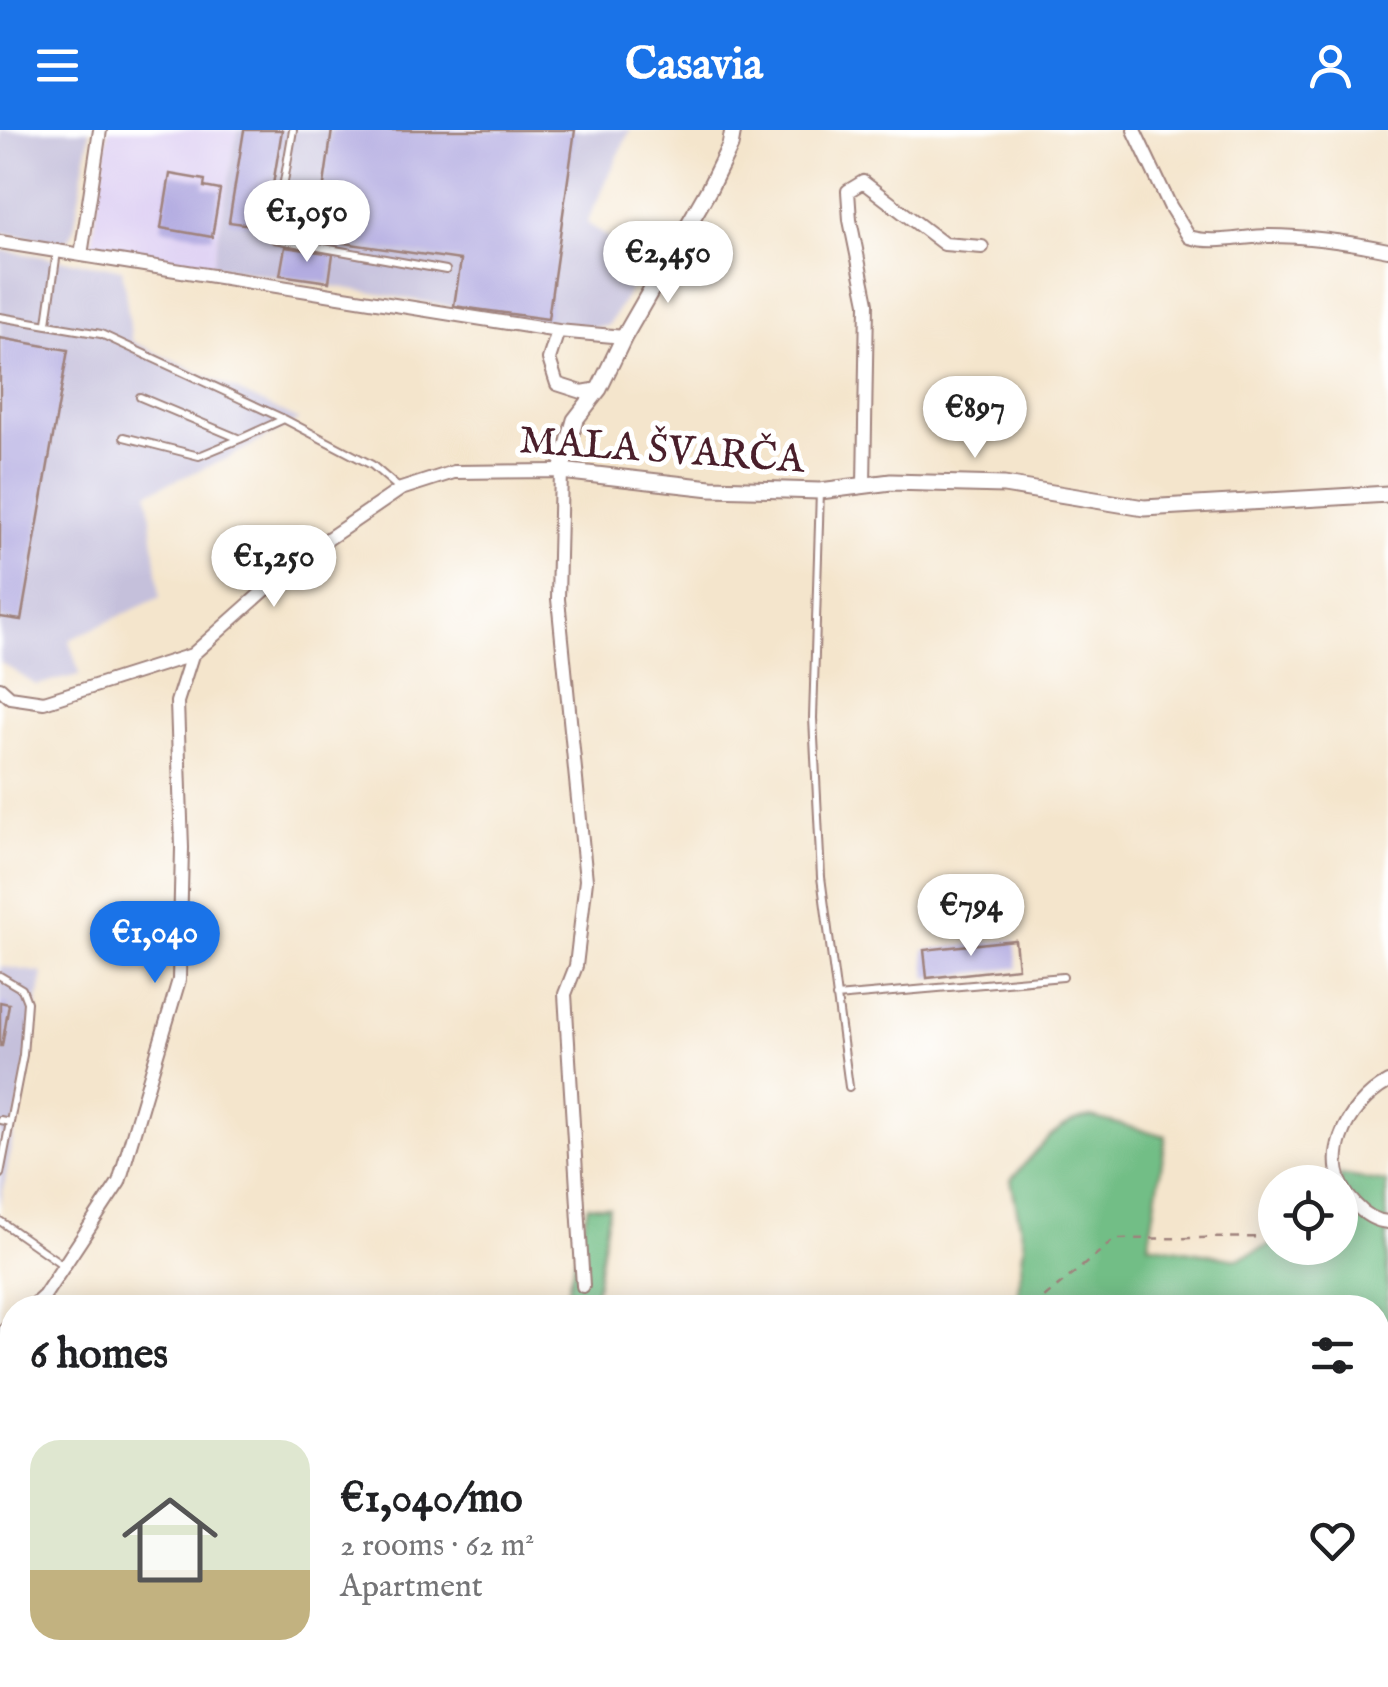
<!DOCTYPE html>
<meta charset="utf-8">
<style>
:root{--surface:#fff;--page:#f6f6f6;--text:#202124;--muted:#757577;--accent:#1a73e8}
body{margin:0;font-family:"IM FELL English",serif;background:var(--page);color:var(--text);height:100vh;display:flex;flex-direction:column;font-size:38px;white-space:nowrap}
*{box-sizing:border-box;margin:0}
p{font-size:32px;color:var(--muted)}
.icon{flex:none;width:55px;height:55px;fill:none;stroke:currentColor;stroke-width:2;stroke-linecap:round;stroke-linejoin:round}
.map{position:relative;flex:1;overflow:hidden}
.side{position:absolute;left:0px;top:1165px;width:1390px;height:392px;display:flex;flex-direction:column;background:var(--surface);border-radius:40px 40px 0 0;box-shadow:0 5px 25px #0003}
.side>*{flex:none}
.buttons{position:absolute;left:1258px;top:1035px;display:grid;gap:20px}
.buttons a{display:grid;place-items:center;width:100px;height:100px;border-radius:50%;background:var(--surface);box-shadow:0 5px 25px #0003;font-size:50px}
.price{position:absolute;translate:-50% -85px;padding:0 22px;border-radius:35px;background:#fff;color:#222;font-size:32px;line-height:65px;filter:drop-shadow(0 2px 5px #0008)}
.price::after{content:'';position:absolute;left:50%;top:60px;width:30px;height:22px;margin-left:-15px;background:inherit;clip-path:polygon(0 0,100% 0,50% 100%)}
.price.selected{background:var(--accent);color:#fff}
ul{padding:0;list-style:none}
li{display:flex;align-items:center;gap:30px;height:250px;padding:0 30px}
li span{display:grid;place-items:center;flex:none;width:280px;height:200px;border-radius:30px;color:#555}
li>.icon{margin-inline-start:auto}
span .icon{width:120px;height:120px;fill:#fffc;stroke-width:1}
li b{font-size:42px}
h2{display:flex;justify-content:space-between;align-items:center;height:120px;padding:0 30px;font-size:42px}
header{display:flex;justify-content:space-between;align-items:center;height:130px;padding:0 30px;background:var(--accent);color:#fff;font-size:45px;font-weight:700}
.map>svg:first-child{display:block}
.built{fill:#e1d4f4}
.industrial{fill:#c5c0db}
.forest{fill:#72be86;stroke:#5e6e58;stroke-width:2.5}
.building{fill:#b3ace1}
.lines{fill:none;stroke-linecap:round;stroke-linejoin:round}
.service-casing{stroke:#9f827c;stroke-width:10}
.minor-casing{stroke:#9f827c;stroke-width:16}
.tertiary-casing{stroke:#9f827c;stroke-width:19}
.path{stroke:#9f827c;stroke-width:2.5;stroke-dasharray:8 8;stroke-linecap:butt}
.service{stroke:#fff;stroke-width:6}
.minor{stroke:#fff;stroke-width:12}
.tertiary{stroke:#fff;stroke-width:15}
.labels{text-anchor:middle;stroke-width:10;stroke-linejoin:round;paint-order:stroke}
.street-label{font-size:40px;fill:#4a1f2b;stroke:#fff}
</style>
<header><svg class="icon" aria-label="menu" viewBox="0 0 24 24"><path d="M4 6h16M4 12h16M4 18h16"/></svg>Casavia<svg class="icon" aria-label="person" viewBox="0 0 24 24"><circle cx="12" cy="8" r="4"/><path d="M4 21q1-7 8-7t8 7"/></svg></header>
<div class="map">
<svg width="1388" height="1557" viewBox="0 0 1388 1557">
<rect width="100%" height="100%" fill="#fff"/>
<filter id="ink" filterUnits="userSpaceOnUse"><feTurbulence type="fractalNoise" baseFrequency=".01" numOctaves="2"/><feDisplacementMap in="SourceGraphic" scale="20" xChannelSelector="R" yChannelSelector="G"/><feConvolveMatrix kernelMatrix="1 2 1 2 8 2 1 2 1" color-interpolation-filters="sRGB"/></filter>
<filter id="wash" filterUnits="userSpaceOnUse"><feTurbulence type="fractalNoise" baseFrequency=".0048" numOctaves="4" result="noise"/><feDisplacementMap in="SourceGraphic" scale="40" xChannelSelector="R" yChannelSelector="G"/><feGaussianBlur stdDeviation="2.25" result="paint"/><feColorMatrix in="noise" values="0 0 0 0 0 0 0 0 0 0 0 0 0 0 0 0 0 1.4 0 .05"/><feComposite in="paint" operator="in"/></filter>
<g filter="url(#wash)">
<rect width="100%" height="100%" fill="#f4e5cc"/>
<!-- built -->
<path class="built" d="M108,0H238L213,136L91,118Z"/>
<!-- industrial -->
<path class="industrial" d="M0,0H90L75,93L71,107L63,113L0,103Z
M238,0H630L587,93L646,134L608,196L594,197L557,194L213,136Z
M0,120L122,139L132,211L299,290L224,330L148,362L160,467L69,510L80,545L36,555L0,532Z
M0,836L43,843L0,1078Z"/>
<!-- forest -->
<path class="forest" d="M1091,987L1166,1006L1149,1114L1238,1129L1275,1113V1118H1340V1045L1386,1052L1388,1195L1379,1224L1388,1229V1557H630L637,1545H1378V1178L1016,1177L1024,1114L1011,1050C1032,1026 1057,990 1091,987Z
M588,1075L609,1077L593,1177L563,1178Z
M411,1545H586L579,1557H417Z"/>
<g id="blocks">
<!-- building -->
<path class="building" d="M244,0H282L266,97L229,92Z
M332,0H575L548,189L454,176L461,130L316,109Z
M170,44L205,50L204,57L220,60L212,107L161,98Z
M285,117L333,124L329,152L280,145Z
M0,208L68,220L21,490L0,487Z
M1015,810L1018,838L927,848L924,820Z
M0,872L9,874L2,916H0Z"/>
</g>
</g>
<g filter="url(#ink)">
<use href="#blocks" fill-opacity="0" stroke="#9f827c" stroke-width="2.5"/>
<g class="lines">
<defs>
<path id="service" d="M293,0L274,109L446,140
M0,187L101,204L284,289L372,335L400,359
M47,193L57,121
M140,267L240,309L284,289
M124,307L199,326L240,309
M820,361L813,588L821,747L849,957
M0,846L22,859L27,872L23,925L0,1044
M836,867L1063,847
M0,990L10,992
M0,1091L63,1135"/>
<path id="minor" d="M1134,0L1170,76L1189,107C1215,115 1243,106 1269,106C1308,106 1349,112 1388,120
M0,112L558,201L624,207
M81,125L100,0
M558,201L549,229L557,254L582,262L599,259
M864,355L867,173L850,90L848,61L863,52L944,114L982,117
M0,558L10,567L44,572L192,525L303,426L401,359L454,342L561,341L558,469L586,750L576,836L565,864L583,1156
M1388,952C1345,976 1316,1034 1355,1074C1364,1084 1374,1091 1388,1092
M31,1178L44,1166L119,1052L179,850L182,718L177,572L192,525
M0,1205L12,1194"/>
<path id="tertiary" d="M733,0L730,16L709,59L624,207L599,259L575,290L561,341L711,358L820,361L891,352L1004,355L1144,378L1388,364"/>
</defs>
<!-- service casing -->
<use href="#service" class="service-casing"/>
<!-- minor casing -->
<use href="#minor" class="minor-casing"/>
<!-- tertiary casing -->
<use href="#tertiary" class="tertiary-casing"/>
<!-- path -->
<path class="path" d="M569,1178L577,1166
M1032,1178L1115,1109L1275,1107
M459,1545L462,1557
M559,1545L562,1557
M418,1557L422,1545"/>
<!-- service -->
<use href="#service" class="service"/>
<!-- minor -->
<use href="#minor" class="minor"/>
<!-- tertiary -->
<use href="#tertiary" class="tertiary"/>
</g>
</g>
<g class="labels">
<!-- street labels -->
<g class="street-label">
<text transform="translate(662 318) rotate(4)" y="14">MALA ŠVARČA</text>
</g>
</g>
</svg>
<div class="buttons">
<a><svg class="icon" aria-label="locate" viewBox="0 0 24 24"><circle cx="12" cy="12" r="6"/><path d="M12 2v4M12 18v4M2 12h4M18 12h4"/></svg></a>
</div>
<b class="price" style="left:307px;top:135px">€1,050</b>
<b class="price" style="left:668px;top:176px">€2,450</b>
<b class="price" style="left:975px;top:331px">€897</b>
<b class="price" style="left:274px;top:480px">€1,250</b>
<b class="price" style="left:971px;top:829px">€794</b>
<b class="price selected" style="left:155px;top:856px">€1,040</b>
<section class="side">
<h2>6 homes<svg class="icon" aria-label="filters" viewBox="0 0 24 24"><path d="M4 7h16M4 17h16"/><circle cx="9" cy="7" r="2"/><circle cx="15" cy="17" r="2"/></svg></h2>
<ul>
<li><span style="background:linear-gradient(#dfe7d0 65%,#c2b280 0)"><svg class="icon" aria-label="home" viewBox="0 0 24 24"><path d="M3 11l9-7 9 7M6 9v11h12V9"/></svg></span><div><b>€1,040/mo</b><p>2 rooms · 62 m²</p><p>Apartment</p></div><svg class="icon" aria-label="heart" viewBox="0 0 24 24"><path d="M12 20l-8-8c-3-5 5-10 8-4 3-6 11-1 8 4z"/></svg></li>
</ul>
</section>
</div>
